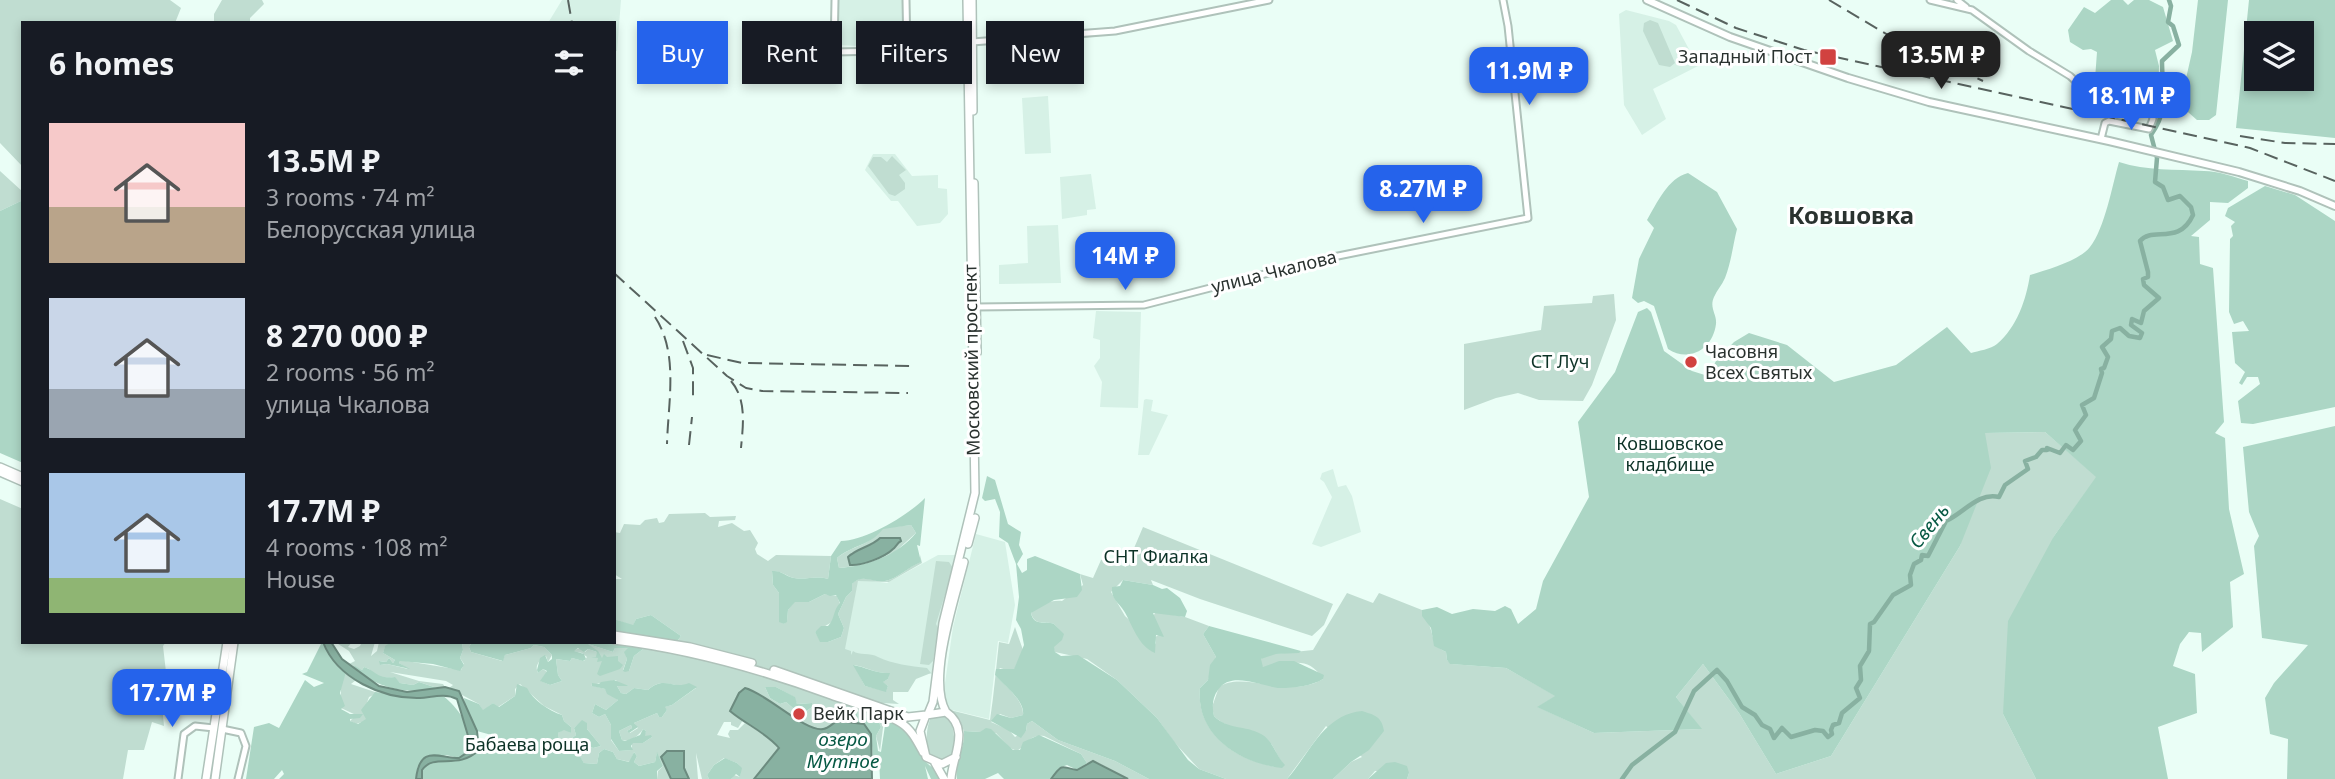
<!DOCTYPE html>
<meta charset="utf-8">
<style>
:root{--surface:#171b24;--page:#242831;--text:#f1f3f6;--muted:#9ea1a6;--accent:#2563eb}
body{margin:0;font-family:"Noto Sans",sans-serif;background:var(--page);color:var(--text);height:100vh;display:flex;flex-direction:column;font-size:26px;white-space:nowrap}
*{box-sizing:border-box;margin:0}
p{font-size:23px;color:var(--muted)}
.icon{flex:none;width:38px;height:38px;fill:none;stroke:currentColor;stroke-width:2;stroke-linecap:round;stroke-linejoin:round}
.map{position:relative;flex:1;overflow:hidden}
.side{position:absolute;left:21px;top:21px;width:595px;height:623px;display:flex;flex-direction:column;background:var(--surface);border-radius:0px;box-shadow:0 4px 10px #0003}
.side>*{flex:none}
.top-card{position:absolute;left:637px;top:21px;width:665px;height:63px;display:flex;gap:14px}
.fabs{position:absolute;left:2244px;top:21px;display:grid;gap:14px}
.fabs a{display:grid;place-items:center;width:70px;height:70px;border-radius:0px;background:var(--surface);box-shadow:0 4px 10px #0003;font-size:35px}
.price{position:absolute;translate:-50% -60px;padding:0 16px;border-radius:14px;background:var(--accent);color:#fff;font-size:23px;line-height:46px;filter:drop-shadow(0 2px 4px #0008)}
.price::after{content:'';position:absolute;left:50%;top:42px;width:21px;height:16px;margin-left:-10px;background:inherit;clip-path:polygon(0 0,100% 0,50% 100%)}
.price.active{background:#222;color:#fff}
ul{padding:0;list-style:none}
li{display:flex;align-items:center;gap:21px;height:175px;padding:0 28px}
li span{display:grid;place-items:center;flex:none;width:196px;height:140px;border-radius:0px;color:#555}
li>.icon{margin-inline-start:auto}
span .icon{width:84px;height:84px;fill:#fffc;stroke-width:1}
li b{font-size:30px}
h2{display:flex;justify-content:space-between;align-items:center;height:84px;padding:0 28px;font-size:30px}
.tag{padding:0 24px;border-radius:0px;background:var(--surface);box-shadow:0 4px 10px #0003;font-size:24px;line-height:63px}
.tag.active{background:var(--accent);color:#fff}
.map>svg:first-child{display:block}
.built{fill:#d6f1e6}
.green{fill:#c0ddd1;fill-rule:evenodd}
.forest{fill:#acd6c5;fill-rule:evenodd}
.water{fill:#88b1a1;stroke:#6c8b7f;stroke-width:2}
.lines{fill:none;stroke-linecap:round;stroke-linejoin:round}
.river{stroke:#88b1a1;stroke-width:4.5}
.tertiary-casing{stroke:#afc2ba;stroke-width:9}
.secondary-casing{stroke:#afc2ba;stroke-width:10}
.primary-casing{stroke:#afc2ba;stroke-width:10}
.tertiary{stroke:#fff;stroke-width:5}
.secondary{stroke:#fff;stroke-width:6}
.primary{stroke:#fff;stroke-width:7}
.rail{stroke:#58635f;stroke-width:2;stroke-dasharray:14 7;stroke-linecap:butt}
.poi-dot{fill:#d14240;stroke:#fff;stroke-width:2.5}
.labels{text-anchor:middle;stroke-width:6;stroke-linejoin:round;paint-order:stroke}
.poi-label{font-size:18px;fill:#2a322f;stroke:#fff;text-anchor:start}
.street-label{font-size:18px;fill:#2a322f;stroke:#fff}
.park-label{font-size:18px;fill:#0d3327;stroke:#fff}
.water-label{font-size:19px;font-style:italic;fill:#075944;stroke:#fff}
.district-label{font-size:24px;font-weight:bold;fill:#2a322f;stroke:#fff}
</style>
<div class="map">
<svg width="2335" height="779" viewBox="0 0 2335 779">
<rect width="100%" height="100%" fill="#eafef6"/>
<!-- built -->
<path class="built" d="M562,0H621L617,51H614V23H548Z
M838,0H903V48L838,45Z
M1626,10L1669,21L1676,25L1698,66L1653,89L1666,119L1642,135L1624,105L1619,14Z
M1048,96L1051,153L1025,154L1022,98Z
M873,154H895L912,176L938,175V188L947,189L948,214L940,223L917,226L898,201H891L865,170Z
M1091,174L1096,209L1087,210V215L1062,219L1060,177Z
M1058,225L1061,283L999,284V265L1028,263L1027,226Z
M1096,311L1141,312L1138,408L1100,407L1102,382L1094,366L1100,358V340L1093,338Z
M1146,399L1153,400L1151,411L1168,415L1149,455H1138L1144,400Z
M1333,469L1338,487L1346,485L1352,496L1361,532L1321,547L1312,544L1332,497L1324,482L1320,479L1322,473Z
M976,534L1005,542L1015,605L1008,643L998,641L989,719L948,709L943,697L953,627Z
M938,555H956L940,615L932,674L842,660L858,579L887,583Z"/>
<!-- green -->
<path class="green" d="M0,0H170L181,8L175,23H23V167L0,143Z
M222,0H262L264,4L250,18V23H214V14Z
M1650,20L1658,23L1675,63L1670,67L1659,65L1643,31L1644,23Z
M892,156L906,170L899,175L905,183V189L895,196L889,194L868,166L873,157H881L887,162Z
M0,171L23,192V200L0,211Z
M1614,294L1616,320L1592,385L1583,401L1539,400L1518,393L1496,398L1464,410V344L1541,330L1544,306L1592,303L1593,296Z
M2045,432L2097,477L2054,536L2003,714L2036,779H1407L1409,773L1375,771L1368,779H1333L1351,762L1362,757L1326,726L1287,779H1226L1199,769L1174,742L1157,718L1117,680L1087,659L1055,652L1053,647L1063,634L1054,624C1044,620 1035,627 1031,613C1039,605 1050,600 1062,601L1083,585L1080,574L1093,578L1101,560L1104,559L1126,567L1143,527L1333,604L1324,625L1312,636L1200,599L1151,580L1153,585L1123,580L1111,592L1125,616L1156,644L1155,637L1159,635L1153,616L1156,612L1185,617L1209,626L1203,634L1216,657L1208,680L1200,688C1196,728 1229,756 1264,764C1272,766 1278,769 1284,765C1277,758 1274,743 1265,738C1248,729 1228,730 1214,716L1212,707L1219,687C1243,670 1288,700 1323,679C1305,651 1287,668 1263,667L1260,664L1261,659L1266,655L1313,650L1347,593L1373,603L1379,593L1422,610C1423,618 1427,619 1430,627C1434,639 1433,646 1446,652L1447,660L1451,664L1506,668L1556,696L1538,707L1594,733L1701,729L1676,697L1703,664L1739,713L1776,774L1831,756L1960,546L1985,433Z
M0,499L23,509V642H166L163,646L167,681L161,695L164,726L152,722L144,750H128L123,779H0Z
M705,513L710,517L736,516L735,520L719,521L718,527L732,523L744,531L750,530L758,543L755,549L757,554L768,561L776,555L831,556L828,579C816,575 807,580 794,578C785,576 781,570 772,572L773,585L779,593V621L784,624L787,621L788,610L794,602H809L825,594L837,596L840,604L832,622L815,632L821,642H828L841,637L844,628L838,614L846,597L852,591V584C862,573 872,582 885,581C897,579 908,567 920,562V555L922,563L889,582L858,581L845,649L851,651V655L853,651C859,656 870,652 878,657C893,664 910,666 927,668L931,673L916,679L908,692H893V700L899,704L883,703L881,718L884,720L880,751L876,736L881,727L878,720H870L862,717L856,722L854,719L858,717L857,714L841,706V709L849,713L853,723L837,721C833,723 828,729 823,729C805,732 766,693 745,688L739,693L730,711L743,720L738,728L731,725V722H724L717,735L730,738L728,734L730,730H738L745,723L774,741L779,748L754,779H731L734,775L740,777L741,768L737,763L724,758L714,765L707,775L709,779H702L696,753L698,779H657L658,771L663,766L657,753L655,762L639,766L634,762L637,756L634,752L630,762L617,759L613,752L604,749L599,753L597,764L584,763L579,756L585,744L593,748L601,746L587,729L586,723L582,721L574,728L576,735L567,742L558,737V733L564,729L571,733V727L564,721L562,715L544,706L520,684L515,689V696L498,707L493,703L483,711L479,704L449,688L453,685L446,681L390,672L419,681L443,684L445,687L437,688L419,682L413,685L400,683L394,677C384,678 375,679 369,669L364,667L362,670L349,664L355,661L349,651L335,642H352L348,647L354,649L360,646L362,642H375L371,656L377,651L379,642H391L385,647L383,653L395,660L393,663L389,658L386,662L380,661V665L387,664L408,669L399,663L400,660L461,670L464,664L460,658L463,650L462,642H472L469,647L471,652L502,661L505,655L531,648L534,645L544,647L552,655L548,662L546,656C540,659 534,666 538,673L543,669L547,672L541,681L550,685L562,681L558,675L556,659L570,661L572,658L584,661L587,657L582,653L567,650L570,647L574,650L581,648L585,652L588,649L597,652L588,644L613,652L615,648H630L625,652L627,659L623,670L629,671L634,656L643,649L672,648L681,636L651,615L636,619L633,626L614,619V579H622L614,574V532L620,533L624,524L640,525L645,520L657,518L659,523L664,522L669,514ZM854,665C867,667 876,674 889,673L888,679L882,682L888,686L886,691L865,686ZM616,680L618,684L629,686H617L621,693L626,694L634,688L648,690C665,675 672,690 689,684L696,688L672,705L664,707L667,710L662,717H659L657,713L634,723L638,728L630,733L627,731L632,728L631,725L619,731L622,740C630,742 639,736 643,729L646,731L644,736L652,737L643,743H632V750L619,751L611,740V725L605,714L599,717L592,713L595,704L606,710L618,700L605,689L591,685ZM765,687H776L794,697L797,704L811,703L812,707L801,715L786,702L780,704L770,698Z
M911,525L916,533L895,552L877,559L893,549L900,541L899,538H880L875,543L851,553L850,565L856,566L839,568L837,558C853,545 868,547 883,528Z
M936,561L949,562L953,568L936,624L938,628L933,661L929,665L920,664Z
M1015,627L1023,650L1014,670L1010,671L1000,668L995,675C1005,686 1024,700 1023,715L1011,718L1000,714L991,722L1009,730L1015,737L1026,731L1027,724L1032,721L1058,740L1115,761L1149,779H1128L1097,762L1087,763L1081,754L1044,736C1030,734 1026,745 1017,751L1010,748L996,733L964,731L960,720L950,710L990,720C994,694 996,668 999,642L1009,644Z
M346,672L356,680L351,684L378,693L369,697L364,711L370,728L364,726L362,722L356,724L350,721L356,715L341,708V684Z
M944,714L952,723L956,750L944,763C940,761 935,761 932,758C924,751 926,723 932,716Z"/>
<!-- forest -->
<path class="forest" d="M2111,0H2123L2128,5L2134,0H2149L2163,7L2173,41L2155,50L2159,66L2158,106L2148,108L2139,100L2101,91L2095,79L2097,52L2091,49L2083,50L2070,42L2068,30L2084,7L2095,13Z
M2198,0H2228L2216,115L2209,120H2197L2180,105L2192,52Z
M2249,0H2335V138L2236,128ZM2301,33V79H2256V33Z
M2119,162C2147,171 2175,169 2204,171C2218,171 2234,177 2248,181V188L2228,203L2210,202V220L2191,236L2199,237L2200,264L2213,268L2224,422L2215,433L2225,438L2229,509L2244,574L2230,582L2233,627L2202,652L2201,633L2189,632L2180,644L2173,666L2195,674L2197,713L2158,727L2168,779H2036L2003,714L2008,621L2054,536L2096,477L2045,432L1985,433L1991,468L1960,546L1831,756L1776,774L1739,713L1703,664L1676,697L1702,729L1594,733L1537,707L1555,696L1506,668L1450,664L1447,660L1446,652L1434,646L1431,628L1422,616V610L1437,607L1452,614L1473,609L1495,611L1505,606L1511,609L1518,624L1536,609L1543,581L1589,497L1578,422L1615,372L1638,312L1647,308L1651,312L1664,351L1692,371L1708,376L1716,361L1734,342L1749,333L1787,345L1834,382L1896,365L1947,327L1971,353C1978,351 1991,349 1997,344C2017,327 2026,300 2030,275C2046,270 2079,261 2090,247C2105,228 2112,186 2119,162Z
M1688,173L1717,192L1737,229C1733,245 1731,263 1725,278C1722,285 1717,290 1714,297C1709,308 1717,314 1716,324C1713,349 1689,363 1668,349L1654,306L1644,301L1638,303L1632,298L1639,259L1654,228L1647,220C1657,203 1668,178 1688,173Z
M2265,186L2295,195L2335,221V407L2253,424L2241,423L2238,401L2260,384L2258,377H2247L2242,385L2239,383L2245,372L2235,363L2232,332L2249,331L2243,321L2234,324L2229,312L2230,239L2233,236L2231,226L2235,222L2225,216L2228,208Z
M23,200V463L0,453V211Z
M2335,426V779H2287L2288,739L2270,734L2265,698L2274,683L2308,645L2262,638L2254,546L2259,536L2249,512L2243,447Z
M987,476L995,480L1008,524L1021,532L1019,545L1023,554L1017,564L1022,573L1027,570V559L1035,556L1080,574L1082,590L1077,597L1054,600L1031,613C1034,627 1044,620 1054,624L1064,634L1062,640L1054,647L1055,652L1061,656L1078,655L1117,680L1157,718L1188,760L1199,769L1226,779H1149L1115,761L1058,740L1032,721L1027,724L1026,731L1021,738L991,721L997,714L1011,718L1023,715C1025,700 1004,686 995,675L996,669H1014L1024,645L1021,629L1016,620L1019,597L1016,564L1008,543L999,537L1000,512L995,499L985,501L982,498Z
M925,498L920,546L917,545L921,562C908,567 897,579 885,581C872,583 863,573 852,584V591L846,597L838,614L844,628L841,637L828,642H820L815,632L821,626H828C835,619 833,610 840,603L836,595L830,596L825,594L809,602H795L788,610L787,622L784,624L779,622V593L773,585L772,571C781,570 785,576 794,578C807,580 816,575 828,579L831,556L841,541C865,541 907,516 925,498ZM911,525L916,533C898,555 867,566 839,568L837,558C852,545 870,546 883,529Z
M1123,580L1153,585L1162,589L1167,588L1180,598L1187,611L1185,617L1153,613L1164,637L1156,635L1155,653C1138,646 1133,626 1124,611C1119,602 1111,600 1112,587L1120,586Z
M651,615L681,636L672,648L643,649L634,656L629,671L625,672L623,671L627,659L624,652L628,648H615L613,652L588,644L598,651L602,658L604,654L607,657L618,656V661L623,665L620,669L600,676L597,674L602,661L597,662L598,658L591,657H596L597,652L588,649L584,652L578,648L574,651L584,654L586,659L583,661L572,658L570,661L556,659L558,675L562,681L550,685L540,681L547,671L543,669L538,673L537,670L540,658L545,655L548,662L552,659V655L544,647L534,645L531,648L505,655L503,661L471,652L469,647L472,642H614V619L633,625L636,619Z
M1209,626L1301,651L1299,653L1276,654L1261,659L1263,667L1279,661H1294L1324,675L1323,679C1312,686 1294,688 1280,688C1262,687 1231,670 1218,690C1212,698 1212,707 1214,716C1228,730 1245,725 1261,734C1273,740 1276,756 1285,765L1282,768C1241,764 1195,736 1200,688L1208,680L1210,665L1216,657L1203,634Z
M322,642L334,660L346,672L340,693L345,706L341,709L350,714H363L360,718L350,719V721L358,724L366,719L361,710L375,692L424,698L443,696C458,707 473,729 472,749L459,758L446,755L418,766L416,779H279L284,774L282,770L274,779H246L254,727L269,723L279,728L305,680L314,687L324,683L302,674L307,672Z
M391,642H462L463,650L460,658L464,665L460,671L433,664L400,661L399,663L410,669L387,664L380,665L379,661L386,662L389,658L393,663L395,660L383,653L385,646Z
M853,665C866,667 876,674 890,673L888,679L883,682L888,686L886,692L865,686Z
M355,666L362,670L364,667C378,672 376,679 395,677L400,683L413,685L419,682L437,688C404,695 378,688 352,667Z
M614,680L629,686H617L621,693L626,694L634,688L648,690C665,675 672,690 689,683L697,687L672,705L665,707L667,710L662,717H659L657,713L634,723L638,727L629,733L627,731L632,728L631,725L619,731L622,740L625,741L640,735L643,729L646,731L645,736L651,735L652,737L643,743H633L631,746L633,750L619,751L611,739V725L605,714L599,717L592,713L595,704L606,710L618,700L607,694L605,689L592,686V683L599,684L601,682Z
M517,684L527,688C533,700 549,711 562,715L564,721L571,727V733L564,730L558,733V737L567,742L576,735L574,728L582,720L587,723V729L601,746L593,748L585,744L579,755L584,763L597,764L599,753L604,749L613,752L617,759L629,762L634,752L637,756L634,762L639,766L655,762L657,752L663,766L657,771V779H422V770L430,762C451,760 472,766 479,740L484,741L495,736L477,731L465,708L464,698L479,704L483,710L493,703L499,707L515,696Z
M765,687H776L795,697L797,704L812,703V707L801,715L786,702L780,704L770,698Z
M840,706L857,714L858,717L854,719L856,721L862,717L878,720L881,727L876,736L878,751L881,752L886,719C915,731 910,742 927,763C933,769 938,770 941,779H931L925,766L928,779H880L879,759L873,771C872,753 876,723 853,723L849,713Z
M1362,711C1375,715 1382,717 1384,731L1369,750L1351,762L1333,779H1287C1311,752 1323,715 1362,711Z
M986,728L991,729L1013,750H1020L1023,742L1039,735L1081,754L1087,763L1077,770L1067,765L1059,768L1051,779H1004L998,773L985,779H957C954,762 965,750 964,731L980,732Z
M725,758L737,763L742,768L740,777L736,774L731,779H709L707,775L714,765Z
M1395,762L1407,766L1409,773L1407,779H1368L1386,763Z"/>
<!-- water -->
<path class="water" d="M880,538H900L901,541C897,543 896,547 893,549C885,557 862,566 850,565L848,557C857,548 871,547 880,538Z
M323,642H331L342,659L379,686L407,692L445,687L459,691L477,731L479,750C457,771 435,752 422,770V779H416C420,744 438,758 459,758L472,749L457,699C445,693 433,697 420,698C383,699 337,679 323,642Z
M745,688C766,693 805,732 823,729C828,729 833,723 837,721L864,724L871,734L872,779H754L779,748C767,733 745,724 730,711L739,693Z
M667,751H684V768L689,779H671L661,757Z
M1093,761L1128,779H1051C1064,761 1061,768 1077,770Z"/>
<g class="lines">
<!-- river -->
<path class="river" d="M1622,779L1632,765L1675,732L1694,691L1717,670L1727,681L1742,707L1755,715L1762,725L1770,729L1774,738L1782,728L1791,737L1815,730L1823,731L1828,737L1832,734L1831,730L1833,725L1839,723L1842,713L1860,698L1856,688L1861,680L1860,666L1869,651L1870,624L1874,622L1893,595L1911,585L1910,575L1914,564L1921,560L1922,555L1928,556L1946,521C1964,513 1978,492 1999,497L2005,485L2028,469L2025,461L2036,457L2042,450H2047V448L2060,453L2066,445L2073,450L2081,441L2075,430L2086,415L2082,405L2094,398L2102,373L2101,369L2104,368L2108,357L2102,347L2111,339L2112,331L2120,328L2129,336L2140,338L2142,333L2131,325L2132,319L2141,323L2144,311L2159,298L2144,285L2143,279L2148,277V272L2140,241C2152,226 2179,246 2193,215L2191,207L2180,196L2168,200L2163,187L2155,182L2157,158L2151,135C2170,108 2162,91 2162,61L2179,45L2173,26L2168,22L2171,6L2169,0"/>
<defs>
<path id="tertiary" d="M835,0L834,52L935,50L967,42
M906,0L907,52
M1930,0L1972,10L2029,51L2070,76L2083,88L2131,101L2151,112L2153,119L2149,129L2109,121L2105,123L2101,139
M1957,0L1966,7
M972,42L1115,31L1269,0
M976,307L1144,305L1323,259L1528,218L1508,26L1503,0
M222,729L241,733L246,746L238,779
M178,779L184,734L195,726L214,728"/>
<path id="secondary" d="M1647,0L1730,37L1848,78L1929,102L2109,141L2239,172L2300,191L2335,206"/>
<path id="primary" d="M972,0L973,111
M974,183L977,353
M0,467L23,477
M0,472L23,482
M968,544L975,518
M614,635L690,647L752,663
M614,640C689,649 760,669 831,695C853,703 880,710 901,723C911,729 917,741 923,752
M774,670L908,717L926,715
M946,712C927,679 955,599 964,562
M928,714L933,702L943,623L975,493L967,0
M935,763L944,779
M206,779L227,642
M215,779L234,642
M951,779C952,757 971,729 946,712L926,715L920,731L926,757L942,764L956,757"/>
</defs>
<!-- tertiary casing -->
<use href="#tertiary" class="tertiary-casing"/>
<!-- secondary casing -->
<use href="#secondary" class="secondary-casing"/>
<!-- primary casing -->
<use href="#primary" class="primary-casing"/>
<!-- tertiary -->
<use href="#tertiary" class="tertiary"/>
<!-- secondary -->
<use href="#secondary" class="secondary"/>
<!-- primary -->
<use href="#primary" class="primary"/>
<!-- rail -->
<path class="rail" d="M568,0L572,23
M1677,0L1736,28L1804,50L2250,148L2335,181
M1829,0L1888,35L1983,81
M2240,136L2285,143L2335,144
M614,273L727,376L746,388L762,391L908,393
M655,317C679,353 668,403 667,444
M683,341L693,368V398
M707,355L742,363L913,366
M731,381C747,400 743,425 741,448
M689,445L692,417"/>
</g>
<!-- markers -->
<g class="poi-dot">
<rect x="1819" y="48" width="18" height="18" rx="3.5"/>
<circle cx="1691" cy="362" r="7"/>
<circle cx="799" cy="714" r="7"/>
</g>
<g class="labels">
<!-- poi labels -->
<g class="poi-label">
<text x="1812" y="63" text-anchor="end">Западный Пост</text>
<text x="1705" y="358">Часовня<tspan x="1705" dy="21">Всех Святых</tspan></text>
<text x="813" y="720">Вейк Парк</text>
</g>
<!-- street labels -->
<g class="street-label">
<text transform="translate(1274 272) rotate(-14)" y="6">улица Чкалова</text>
<text transform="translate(972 360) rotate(-91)" y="6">Московский проспект</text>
</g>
<!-- park labels -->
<g class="park-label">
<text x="1560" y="368">СТ Луч</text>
<text x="1670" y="450">Ковшовское<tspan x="1670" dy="21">кладбище</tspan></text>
<text x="1156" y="563">СНТ Фиалка</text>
<text x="527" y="751">Бабаева роща</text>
</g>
<!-- water labels -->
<g class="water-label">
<text transform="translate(1929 526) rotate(-51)" y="7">Свень</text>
<text x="843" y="746">озеро<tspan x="843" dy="22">Мутное</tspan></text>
</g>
<!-- district labels -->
<g class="district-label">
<text x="1851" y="224">Ковшовка</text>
</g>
</g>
</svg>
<div class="fabs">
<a><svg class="icon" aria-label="layers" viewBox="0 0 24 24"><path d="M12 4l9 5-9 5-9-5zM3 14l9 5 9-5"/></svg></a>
</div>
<b class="price active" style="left:1941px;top:91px">13.5M ₽</b>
<b class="price" style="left:1529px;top:107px">11.9M ₽</b>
<b class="price" style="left:2131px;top:132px">18.1M ₽</b>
<b class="price" style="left:1423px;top:225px">8.27M ₽</b>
<b class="price" style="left:1125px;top:292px">14M ₽</b>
<b class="price" style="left:172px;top:729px">17.7M ₽</b>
<div class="top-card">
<a class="tag active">Buy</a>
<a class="tag">Rent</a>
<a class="tag">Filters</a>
<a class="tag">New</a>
</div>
<section class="side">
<h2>6 homes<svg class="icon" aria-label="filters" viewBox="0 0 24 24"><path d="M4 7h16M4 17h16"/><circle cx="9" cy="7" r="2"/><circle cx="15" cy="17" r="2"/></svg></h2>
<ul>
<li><span style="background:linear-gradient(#f6c9c9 60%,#b9a48a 0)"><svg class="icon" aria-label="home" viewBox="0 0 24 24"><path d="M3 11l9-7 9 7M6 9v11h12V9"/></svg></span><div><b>13.5M ₽</b><p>3 rooms · 74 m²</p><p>Белорусская улица</p></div></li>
<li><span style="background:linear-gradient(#c9d6e8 65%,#9aa5b1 0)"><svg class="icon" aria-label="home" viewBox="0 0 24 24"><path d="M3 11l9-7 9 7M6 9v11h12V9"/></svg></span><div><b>8 270 000 ₽</b><p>2 rooms · 56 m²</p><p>улица Чкалова</p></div></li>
<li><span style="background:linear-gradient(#a9c7e8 75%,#8fb573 0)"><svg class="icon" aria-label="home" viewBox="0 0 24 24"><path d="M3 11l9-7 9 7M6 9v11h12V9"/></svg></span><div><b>17.7M ₽</b><p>4 rooms · 108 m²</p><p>House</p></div></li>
</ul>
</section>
</div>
